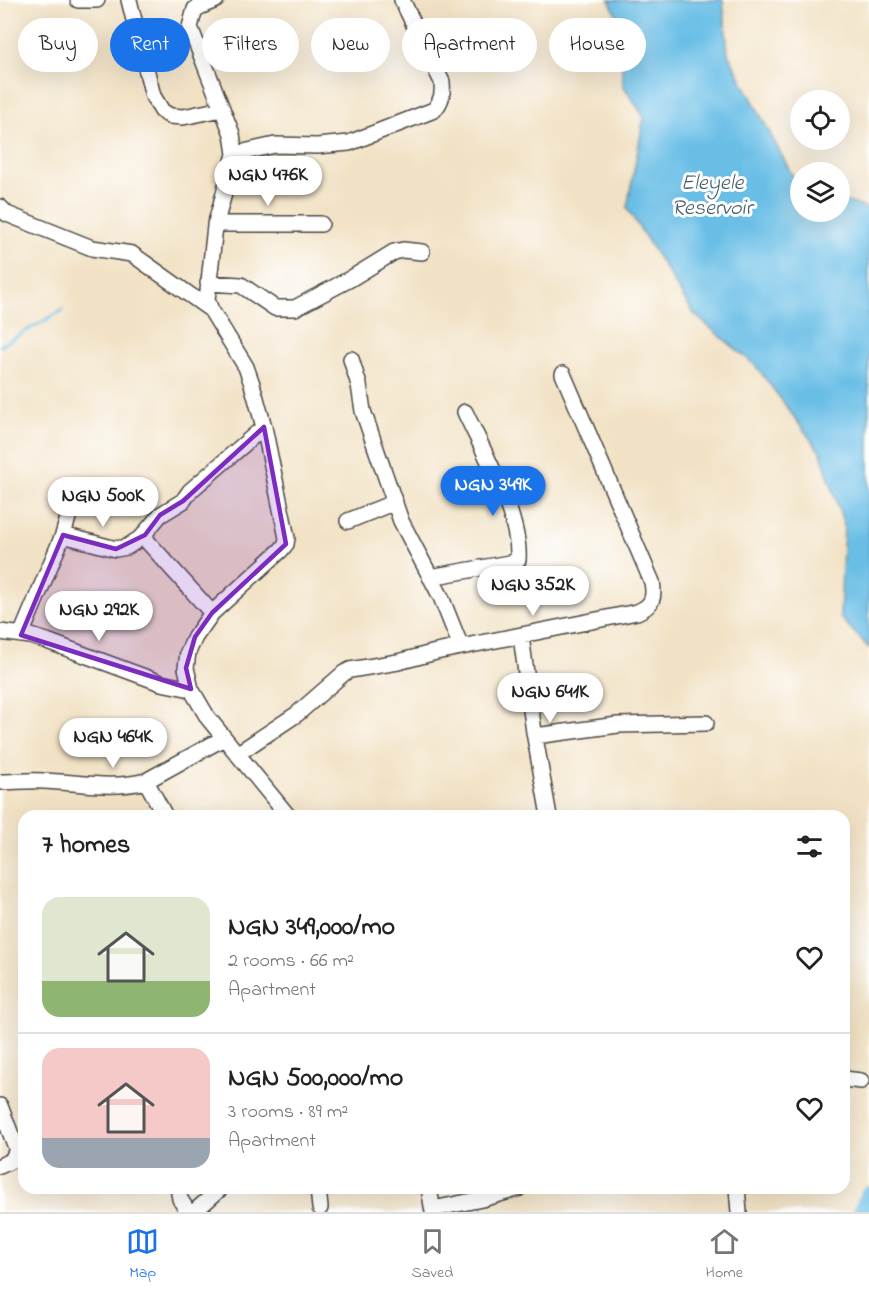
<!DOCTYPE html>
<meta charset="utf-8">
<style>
:root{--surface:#fff;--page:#f6f6f6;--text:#222;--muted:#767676;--line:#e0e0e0;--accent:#1a73e8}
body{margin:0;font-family:"Indie Flower",sans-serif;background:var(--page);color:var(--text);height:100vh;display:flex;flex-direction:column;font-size:22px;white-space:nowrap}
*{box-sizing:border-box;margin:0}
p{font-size:20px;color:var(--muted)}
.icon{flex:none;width:33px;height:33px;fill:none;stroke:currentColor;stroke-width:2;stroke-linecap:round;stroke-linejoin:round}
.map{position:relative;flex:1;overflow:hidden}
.panel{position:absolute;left:18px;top:810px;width:832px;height:384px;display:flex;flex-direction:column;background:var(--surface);border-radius:18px;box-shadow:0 6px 24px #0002}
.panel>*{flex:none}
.hud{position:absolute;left:18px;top:18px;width:834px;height:54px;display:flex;gap:12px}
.fabs{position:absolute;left:790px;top:90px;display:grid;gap:12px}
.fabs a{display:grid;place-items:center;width:60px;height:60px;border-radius:50%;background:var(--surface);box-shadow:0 6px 24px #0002;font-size:30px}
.price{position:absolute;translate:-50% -51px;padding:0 14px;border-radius:21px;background:#fff;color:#222;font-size:20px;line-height:39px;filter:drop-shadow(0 2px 3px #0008)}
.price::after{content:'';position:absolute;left:50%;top:36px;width:18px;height:14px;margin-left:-9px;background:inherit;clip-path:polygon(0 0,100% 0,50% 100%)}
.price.on{background:var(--accent);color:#fff}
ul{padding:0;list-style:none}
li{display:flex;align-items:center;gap:18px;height:150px;padding:0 24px}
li+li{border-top:2px solid var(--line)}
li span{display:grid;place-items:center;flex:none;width:168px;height:120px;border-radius:18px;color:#555}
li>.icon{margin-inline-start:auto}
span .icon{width:72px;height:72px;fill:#fffc;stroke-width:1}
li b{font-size:26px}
h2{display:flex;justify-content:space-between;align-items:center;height:72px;padding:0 24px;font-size:26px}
.chip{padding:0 21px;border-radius:27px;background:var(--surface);box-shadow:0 6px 24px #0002;font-size:21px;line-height:54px}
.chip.on{background:var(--accent);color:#fff}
.tabs{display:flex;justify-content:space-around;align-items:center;height:84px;border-top:2px solid var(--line);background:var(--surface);font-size:16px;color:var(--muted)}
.tabs a{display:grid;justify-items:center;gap:3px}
.tabs .on{color:var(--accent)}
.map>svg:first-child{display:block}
.water{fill:#69bee6;stroke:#4a7488;stroke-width:1.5}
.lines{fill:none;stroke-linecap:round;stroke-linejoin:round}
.stream{stroke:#69bee6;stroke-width:3}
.river{stroke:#69bee6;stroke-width:18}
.minor-casing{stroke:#494642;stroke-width:18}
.minor{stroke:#fff;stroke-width:15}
.marked{fill:#7b2cbf;fill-opacity:0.2;stroke:#7b2cbf;stroke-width:4.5;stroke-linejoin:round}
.labels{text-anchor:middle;stroke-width:6;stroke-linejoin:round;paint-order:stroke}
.water-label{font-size:22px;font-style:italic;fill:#415e6c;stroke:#fff}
</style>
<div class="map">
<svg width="869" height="1212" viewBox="0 0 869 1212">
<rect width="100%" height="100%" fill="#fff"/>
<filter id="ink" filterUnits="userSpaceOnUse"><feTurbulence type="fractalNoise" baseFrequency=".0167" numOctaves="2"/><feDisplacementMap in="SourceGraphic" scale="12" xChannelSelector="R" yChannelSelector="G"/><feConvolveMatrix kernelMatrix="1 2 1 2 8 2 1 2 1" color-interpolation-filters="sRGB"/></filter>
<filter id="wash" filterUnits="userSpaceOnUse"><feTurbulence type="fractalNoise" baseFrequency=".008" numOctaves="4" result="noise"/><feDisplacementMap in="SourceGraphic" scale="24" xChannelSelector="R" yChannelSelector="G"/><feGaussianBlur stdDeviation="1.35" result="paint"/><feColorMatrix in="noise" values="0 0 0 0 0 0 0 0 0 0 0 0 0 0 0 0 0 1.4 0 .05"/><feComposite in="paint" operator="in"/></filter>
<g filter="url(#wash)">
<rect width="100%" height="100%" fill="#f2e2c5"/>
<!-- water -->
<path class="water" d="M609,0H723L728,54L797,184L801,186V212H840V199L869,209V648L840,617L844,525L821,453L756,366L694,314L627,208L644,117L623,85L619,20Z"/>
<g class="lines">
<!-- stream -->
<path class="stream" d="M0,346L63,310"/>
<!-- river -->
<path class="river" d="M862,1212L869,1195"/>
</g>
</g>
<g filter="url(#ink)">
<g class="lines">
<defs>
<path id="minor" d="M78,0H97
M129,0L153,96L162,111L170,116L183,117L222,109
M216,0L195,9L190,27L232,134L235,154L215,226L207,300L211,310L246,367L252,384L264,427L287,538L286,544L281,550L212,613L195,637L188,652L186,668L191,689L208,718L288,816
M235,154L275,145L317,146L349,143L434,110C442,101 443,93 442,82L402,0
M0,207L7,214L92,248L132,254L211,310
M215,224H321
M208,283L241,285L275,308H295L350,279L394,252L403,250L422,252
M351,359L359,385L363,411L401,521L441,597L461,647
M348,521L395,502
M63,535L116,549L127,547L145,535
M430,577L515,562L518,560C521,517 483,451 465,412
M212,613L147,541L145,533L160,515L183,501L190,491L264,427
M0,632L31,636L47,641L161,683L191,689
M21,635L63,535L72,504
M521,636L534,732L549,816
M535,736L618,725L706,723
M237,754L297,714L344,673L350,670L398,662L436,652L637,612C652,606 655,598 652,582L563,374
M146,781L165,816
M0,782C14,782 28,780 43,781C77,782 112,790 146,781L224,738
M844,1079L861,1081
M0,1106L17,1150L12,1160L0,1166
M178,1188L180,1199L188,1212
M318,1188L320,1208
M429,1188L433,1212
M737,1188L739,1212
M433,1209L482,1199L520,1188
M194,1212L221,1188"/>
</defs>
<!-- minor casing -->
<use href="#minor" class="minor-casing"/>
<!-- minor -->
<use href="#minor" class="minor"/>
</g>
</g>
<!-- marked area -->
<path class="marked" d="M264,427L286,544L212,613L195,637L186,668L191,689L21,635L63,535L116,549L145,535L160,515L183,501Z"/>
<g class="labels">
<!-- water labels -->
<g class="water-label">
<text x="712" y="189">Eleyele<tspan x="712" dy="25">Reservoir</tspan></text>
</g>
</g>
</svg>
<div class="fabs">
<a><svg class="icon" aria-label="locate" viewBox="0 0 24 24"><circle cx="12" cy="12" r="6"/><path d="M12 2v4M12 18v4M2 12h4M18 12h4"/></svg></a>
<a><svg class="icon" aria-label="layers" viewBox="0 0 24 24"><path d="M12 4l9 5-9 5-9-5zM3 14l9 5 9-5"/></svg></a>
</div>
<b class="price" style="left:268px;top:207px">NGN 476K</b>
<b class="price on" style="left:493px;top:517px">NGN 349K</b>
<b class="price" style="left:103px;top:528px">NGN 500K</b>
<b class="price" style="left:533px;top:617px">NGN 352K</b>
<b class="price" style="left:99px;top:642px">NGN 292K</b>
<b class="price" style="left:550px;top:724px">NGN 641K</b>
<b class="price" style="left:113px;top:769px">NGN 464K</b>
<div class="hud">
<a class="chip">Buy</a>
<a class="chip on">Rent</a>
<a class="chip">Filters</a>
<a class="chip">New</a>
<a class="chip">Apartment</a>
<a class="chip">House</a>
</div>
<section class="panel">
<h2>7 homes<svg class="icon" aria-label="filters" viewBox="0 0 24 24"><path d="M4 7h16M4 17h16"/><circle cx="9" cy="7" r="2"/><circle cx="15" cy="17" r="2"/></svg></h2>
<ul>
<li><span style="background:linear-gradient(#dfe7d0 70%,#8fb573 0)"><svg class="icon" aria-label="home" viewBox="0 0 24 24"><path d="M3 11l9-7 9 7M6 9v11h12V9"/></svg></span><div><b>NGN 349,000/mo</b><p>2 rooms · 66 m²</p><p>Apartment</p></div><svg class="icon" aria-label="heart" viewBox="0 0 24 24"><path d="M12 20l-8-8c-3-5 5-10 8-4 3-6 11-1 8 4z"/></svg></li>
<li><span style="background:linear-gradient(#f6c9c9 75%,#9aa5b1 0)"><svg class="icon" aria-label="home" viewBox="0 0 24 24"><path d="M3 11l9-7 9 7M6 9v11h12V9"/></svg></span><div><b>NGN 500,000/mo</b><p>3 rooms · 89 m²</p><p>Apartment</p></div><svg class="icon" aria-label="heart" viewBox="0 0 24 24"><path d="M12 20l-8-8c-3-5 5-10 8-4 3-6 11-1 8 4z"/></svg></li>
</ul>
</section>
</div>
<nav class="tabs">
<a class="on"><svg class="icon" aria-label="map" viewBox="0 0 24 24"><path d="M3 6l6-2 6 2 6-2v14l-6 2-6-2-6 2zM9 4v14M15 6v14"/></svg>Map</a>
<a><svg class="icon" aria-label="saved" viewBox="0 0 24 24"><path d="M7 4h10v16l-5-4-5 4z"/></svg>Saved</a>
<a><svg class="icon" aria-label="home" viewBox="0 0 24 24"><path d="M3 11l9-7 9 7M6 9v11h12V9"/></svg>Home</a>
</nav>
